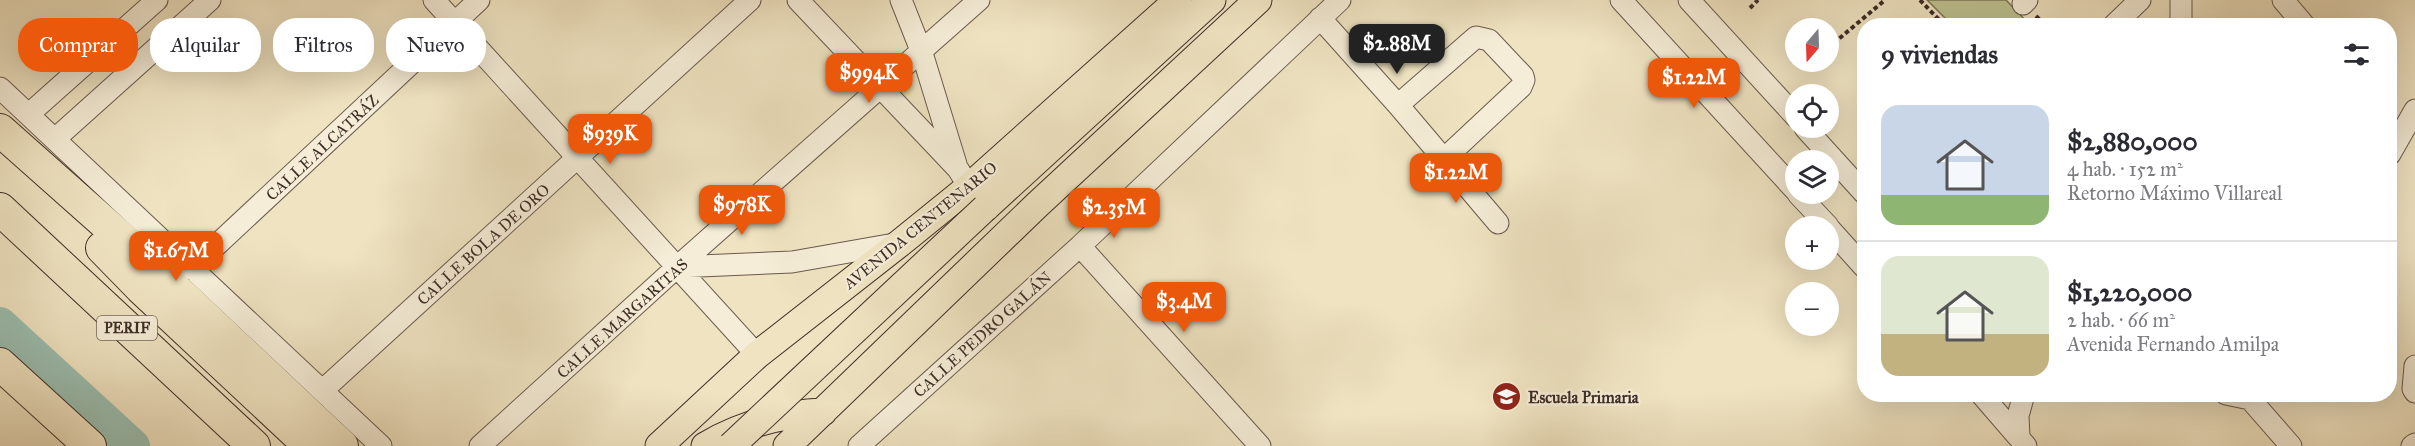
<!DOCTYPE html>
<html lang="es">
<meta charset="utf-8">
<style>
:root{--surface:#fff;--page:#f7f7f7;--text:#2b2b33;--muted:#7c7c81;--line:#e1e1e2;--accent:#ea580c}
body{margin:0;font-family:"IM FELL Great Primer",serif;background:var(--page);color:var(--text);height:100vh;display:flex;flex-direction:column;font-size:22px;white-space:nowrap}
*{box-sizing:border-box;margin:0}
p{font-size:20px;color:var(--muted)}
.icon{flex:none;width:33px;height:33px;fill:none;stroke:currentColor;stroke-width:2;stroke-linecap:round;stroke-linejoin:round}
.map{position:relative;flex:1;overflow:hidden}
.sheet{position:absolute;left:1857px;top:18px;width:540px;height:384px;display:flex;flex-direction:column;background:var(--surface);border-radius:24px;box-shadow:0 6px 24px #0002}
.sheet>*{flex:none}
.hud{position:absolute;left:18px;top:18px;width:570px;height:54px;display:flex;gap:12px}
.needle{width:39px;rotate:199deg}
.buttons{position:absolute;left:1785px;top:18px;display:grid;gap:12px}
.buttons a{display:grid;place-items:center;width:54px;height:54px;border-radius:50%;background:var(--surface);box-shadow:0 6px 24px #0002;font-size:30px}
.price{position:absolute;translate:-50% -51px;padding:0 14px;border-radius:12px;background:var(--accent);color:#fff;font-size:20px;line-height:39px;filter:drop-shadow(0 2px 3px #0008)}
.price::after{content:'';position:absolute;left:50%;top:36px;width:18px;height:14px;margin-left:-9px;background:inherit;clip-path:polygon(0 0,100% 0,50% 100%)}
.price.on{background:#222;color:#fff}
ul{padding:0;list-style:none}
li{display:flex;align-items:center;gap:18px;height:150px;padding:0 24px}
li+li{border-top:2px solid var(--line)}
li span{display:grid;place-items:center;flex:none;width:168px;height:120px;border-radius:18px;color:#555}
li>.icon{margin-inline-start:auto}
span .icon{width:72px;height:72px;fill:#fffc;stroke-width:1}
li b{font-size:26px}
h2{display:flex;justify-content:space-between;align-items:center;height:72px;padding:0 24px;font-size:26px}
.chip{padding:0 21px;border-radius:24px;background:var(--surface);box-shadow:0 6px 24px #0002;font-size:21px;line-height:54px}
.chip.on{background:var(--accent);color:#fff}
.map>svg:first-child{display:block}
.green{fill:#bec290;stroke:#7e785c;stroke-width:1.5}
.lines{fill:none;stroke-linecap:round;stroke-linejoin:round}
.river{stroke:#9abeb0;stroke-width:34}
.minor-casing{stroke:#6a5a4e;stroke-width:23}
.major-casing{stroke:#3e2d27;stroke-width:29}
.highway-casing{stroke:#3e2d27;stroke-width:34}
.path{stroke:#3e2d27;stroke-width:4;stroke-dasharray:4.5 3;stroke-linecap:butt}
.minor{stroke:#f5edd7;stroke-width:21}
.major{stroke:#efe3c1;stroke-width:27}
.highway{stroke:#efe3c1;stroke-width:32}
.major-bridge-casing{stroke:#3e2d27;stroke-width:29;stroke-linecap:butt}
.major-bridge{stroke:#efe3c1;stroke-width:27}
.labels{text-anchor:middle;stroke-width:4.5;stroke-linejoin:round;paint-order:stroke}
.shield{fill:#f5edd7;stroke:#75675c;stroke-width:1.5}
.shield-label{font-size:15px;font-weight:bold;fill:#3e2d27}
.street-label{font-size:16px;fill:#3e2d27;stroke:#f5edd7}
.poi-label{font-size:16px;font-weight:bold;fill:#3e2d27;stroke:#f5edd7;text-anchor:start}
</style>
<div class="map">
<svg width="2415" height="446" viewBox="0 0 2415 446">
<rect width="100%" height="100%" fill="#efe3c1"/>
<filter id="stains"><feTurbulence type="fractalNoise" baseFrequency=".00333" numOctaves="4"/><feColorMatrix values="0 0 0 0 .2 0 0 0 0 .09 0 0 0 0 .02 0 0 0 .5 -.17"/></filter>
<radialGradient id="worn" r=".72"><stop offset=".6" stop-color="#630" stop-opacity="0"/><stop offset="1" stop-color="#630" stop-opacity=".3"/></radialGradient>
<!-- green -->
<path class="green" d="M1927,0H2006L2030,25H1952Z"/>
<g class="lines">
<!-- river -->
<path class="river" d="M0,324L133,446"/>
<defs>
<path id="minor" d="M434,0L757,355
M798,0L958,169L969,187
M901,0L922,53L956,164
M1621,0L1796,191
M1689,0L1796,117
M2283,0L2305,26
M2023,4L2027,0
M1320,18L1398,105L1498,223
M2113,26L2140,0
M2181,26V0
M0,88L381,446
M1398,105L1476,37L1489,40L1523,76L1524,80L1521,87L1444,159
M29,114L157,0
M1805,128L1864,193
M55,139L210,0
M2390,154L2415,110
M1798,194L1828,226
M1828,227L1864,267
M1080,246L1260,446
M677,267L792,262L900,243
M191,269L479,0
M2415,366L2413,389L2415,392
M323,390L750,0
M1981,394L2026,446
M2226,394L2250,399L2291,446
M2019,437L2018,416L2024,394
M480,446L677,267L979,0
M859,446L1080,246L1340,0
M2412,446L2415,444"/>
<path id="major" d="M985,208L1212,0
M659,446L757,355L900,243L969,187L1178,0
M705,446C742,424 780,414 823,412
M787,446L1037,205L1258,0"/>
<path id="highway" d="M0,130L116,233L342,446
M0,209L254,446
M102,248L141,288L310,446
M0,364L90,446"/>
</defs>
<!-- minor casing -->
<use href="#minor" class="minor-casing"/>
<!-- major casing -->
<use href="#major" class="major-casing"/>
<!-- highway casing -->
<use href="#highway" class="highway-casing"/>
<!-- path -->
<path class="path" d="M1920,0L1945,26
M1750,8L1758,0
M2036,16L2046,26
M1828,48L1885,0
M1807,66L1812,62"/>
<!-- minor -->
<use href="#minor" class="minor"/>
<!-- major -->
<use href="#major" class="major"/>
<!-- highway -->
<use href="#highway" class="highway"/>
<defs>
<path id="major-bridge" d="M731,446L985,208"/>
</defs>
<!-- major-bridge casing -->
<use href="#major-bridge" class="major-bridge-casing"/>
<!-- major-bridge -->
<use href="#major-bridge" class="major-bridge"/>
</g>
<!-- icons -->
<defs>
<symbol id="school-disc" viewBox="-11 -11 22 22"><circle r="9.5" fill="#8f2418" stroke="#f5edd7"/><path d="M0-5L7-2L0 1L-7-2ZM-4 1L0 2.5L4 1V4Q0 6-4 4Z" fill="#fff"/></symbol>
</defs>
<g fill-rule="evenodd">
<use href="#school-disc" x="1490" y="380" width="33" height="33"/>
</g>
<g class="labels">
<!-- shield labels -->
<rect class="shield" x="97" y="316" width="60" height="24" rx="4.5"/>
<g class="shield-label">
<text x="127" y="333">PERIF</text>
</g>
<!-- street labels -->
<g class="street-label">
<text transform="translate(322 147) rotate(-43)" y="6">CALLE ALCATRÁZ</text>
<text transform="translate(920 225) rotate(-39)" y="6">AVENIDA CENTENARIO</text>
<text transform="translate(483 244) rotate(-42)" y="6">CALLE BOLA DE ORO</text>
<text transform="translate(622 318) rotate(-42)" y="6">CALLE MARGARITAS</text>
<text transform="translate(982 334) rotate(-42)" y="6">CALLE PEDRO GALÁN</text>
</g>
<!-- poi labels -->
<g class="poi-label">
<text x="1528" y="403">Escuela Primaria</text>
</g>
</g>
<rect width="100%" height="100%" filter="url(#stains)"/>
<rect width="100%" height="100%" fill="url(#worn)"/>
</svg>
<div class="buttons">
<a><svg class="needle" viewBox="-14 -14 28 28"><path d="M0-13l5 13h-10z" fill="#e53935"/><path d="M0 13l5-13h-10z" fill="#7c7c81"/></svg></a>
<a><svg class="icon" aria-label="locate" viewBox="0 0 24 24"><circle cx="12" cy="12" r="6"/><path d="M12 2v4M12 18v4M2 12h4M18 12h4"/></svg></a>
<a><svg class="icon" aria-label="layers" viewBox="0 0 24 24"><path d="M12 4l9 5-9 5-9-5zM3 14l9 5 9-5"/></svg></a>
<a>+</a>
<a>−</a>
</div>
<b class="price on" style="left:1397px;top:75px">$2.88M</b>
<b class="price" style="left:869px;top:104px">$994K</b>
<b class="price" style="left:1694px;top:109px">$1.22M</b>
<b class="price" style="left:610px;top:165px">$939K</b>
<b class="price" style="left:1456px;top:204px">$1.22M</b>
<b class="price" style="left:742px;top:236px">$978K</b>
<b class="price" style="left:1114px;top:239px">$2.35M</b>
<b class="price" style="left:176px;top:282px">$1.67M</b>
<b class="price" style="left:1184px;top:333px">$3.4M</b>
<div class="hud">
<a class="chip on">Comprar</a>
<a class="chip">Alquilar</a>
<a class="chip">Filtros</a>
<a class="chip">Nuevo</a>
</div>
<section class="sheet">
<h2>9 viviendas<svg class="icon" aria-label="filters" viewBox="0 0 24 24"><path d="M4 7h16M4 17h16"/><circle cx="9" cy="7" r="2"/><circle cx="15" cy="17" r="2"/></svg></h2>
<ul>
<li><span style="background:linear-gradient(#c9d6e8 75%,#8fb573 0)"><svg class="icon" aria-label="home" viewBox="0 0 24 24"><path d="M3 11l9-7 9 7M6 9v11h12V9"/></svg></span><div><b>$2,880,000</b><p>4 hab. · 152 m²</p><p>Retorno Máximo Villareal</p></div></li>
<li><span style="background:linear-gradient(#dfe7d0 65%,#c2b280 0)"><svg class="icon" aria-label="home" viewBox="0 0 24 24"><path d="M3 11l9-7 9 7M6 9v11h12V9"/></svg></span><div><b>$1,220,000</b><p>2 hab. · 66 m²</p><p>Avenida Fernando Amilpa</p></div></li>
</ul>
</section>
</div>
